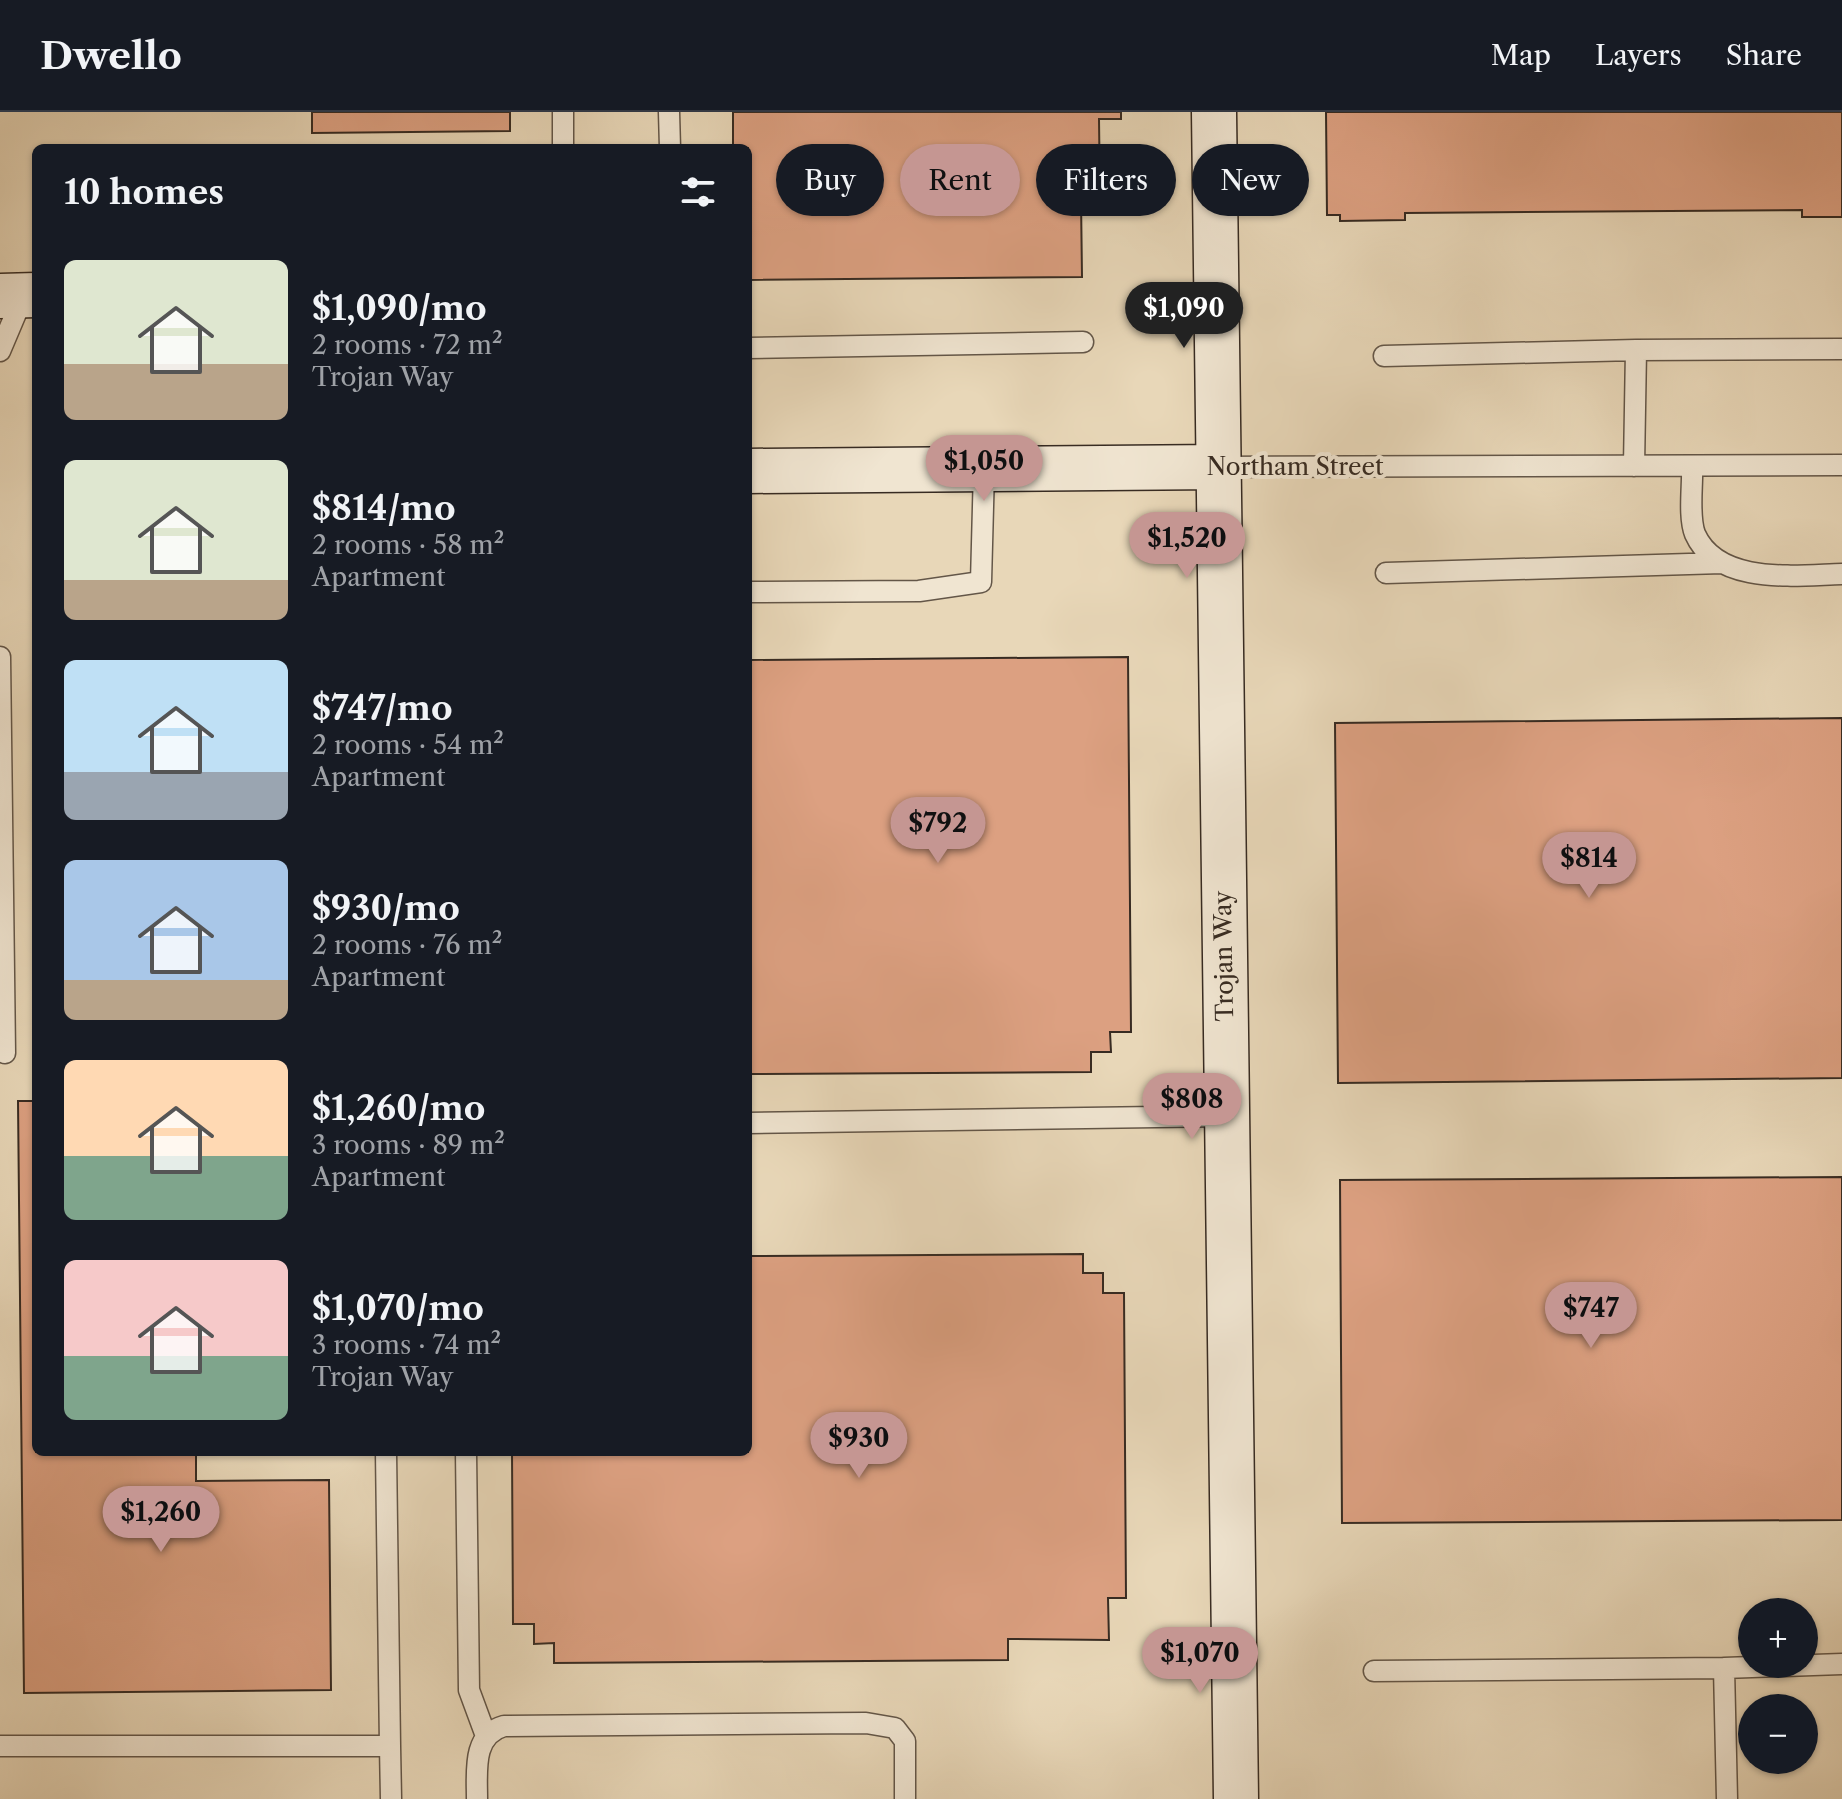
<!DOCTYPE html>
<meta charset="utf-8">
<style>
:root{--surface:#171b24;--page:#20242c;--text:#f1f3f6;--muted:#9ea1a6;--line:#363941;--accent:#c59692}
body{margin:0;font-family:"Libre Caslon Text",serif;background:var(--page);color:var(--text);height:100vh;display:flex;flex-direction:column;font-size:30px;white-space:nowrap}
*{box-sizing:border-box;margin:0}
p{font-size:26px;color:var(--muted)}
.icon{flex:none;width:44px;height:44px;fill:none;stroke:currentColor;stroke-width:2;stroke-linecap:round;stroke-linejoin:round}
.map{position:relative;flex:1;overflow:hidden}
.panel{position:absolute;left:32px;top:32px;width:720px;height:1312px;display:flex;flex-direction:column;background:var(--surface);border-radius:12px;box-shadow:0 2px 6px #0004}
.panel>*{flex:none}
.guide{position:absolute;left:776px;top:32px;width:760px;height:72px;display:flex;gap:16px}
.fabs{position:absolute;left:1738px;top:1486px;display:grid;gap:16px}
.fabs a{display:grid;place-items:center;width:80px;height:80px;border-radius:50%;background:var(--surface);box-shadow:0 2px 6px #0004;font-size:40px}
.price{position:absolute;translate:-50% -68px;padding:0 18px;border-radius:28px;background:var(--accent);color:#111;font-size:26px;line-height:52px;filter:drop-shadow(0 2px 4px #0008)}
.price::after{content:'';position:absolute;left:50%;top:48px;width:24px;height:18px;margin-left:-12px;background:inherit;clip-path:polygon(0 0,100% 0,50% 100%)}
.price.current{background:#222;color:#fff}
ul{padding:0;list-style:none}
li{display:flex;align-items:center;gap:24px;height:200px;padding:0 32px}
li span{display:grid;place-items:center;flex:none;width:224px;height:160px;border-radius:12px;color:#555}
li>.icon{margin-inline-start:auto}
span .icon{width:96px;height:96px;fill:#fffc;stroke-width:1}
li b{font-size:34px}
h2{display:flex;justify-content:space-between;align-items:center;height:96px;padding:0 32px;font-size:34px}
.pill{padding:0 28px;border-radius:36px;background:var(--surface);box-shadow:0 2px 6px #0004;font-size:28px;line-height:72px}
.pill.current{background:var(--accent);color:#111}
header{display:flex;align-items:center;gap:48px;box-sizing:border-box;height:112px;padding:0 40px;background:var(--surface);border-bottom:2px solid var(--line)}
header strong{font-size:38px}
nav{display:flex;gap:44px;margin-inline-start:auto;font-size:28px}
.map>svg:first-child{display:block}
.building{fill:#dca081;stroke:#372b22;stroke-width:2}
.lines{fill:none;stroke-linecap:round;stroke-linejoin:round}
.lane-casing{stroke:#635648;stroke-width:23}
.secondary-casing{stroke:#372b22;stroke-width:47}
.lane{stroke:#f0e5d1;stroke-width:20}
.secondary{stroke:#f0e5d1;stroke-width:44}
.labels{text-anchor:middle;stroke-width:8;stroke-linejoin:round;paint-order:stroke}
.street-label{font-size:24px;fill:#372b22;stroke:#f0e5d1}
</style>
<header>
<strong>Dwello</strong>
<nav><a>Map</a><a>Layers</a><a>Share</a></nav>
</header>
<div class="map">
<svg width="1842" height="1687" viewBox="0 0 1842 1687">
<rect width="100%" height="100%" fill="#e8d7b8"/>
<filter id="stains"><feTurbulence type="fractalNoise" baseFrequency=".0025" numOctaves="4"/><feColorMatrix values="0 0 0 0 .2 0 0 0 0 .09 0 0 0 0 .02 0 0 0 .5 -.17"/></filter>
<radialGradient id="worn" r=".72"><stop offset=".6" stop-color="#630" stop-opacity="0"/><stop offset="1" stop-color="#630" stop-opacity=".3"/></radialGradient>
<!-- building -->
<path class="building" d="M312,0H510V19L312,21Z
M733,0H1121V7H1099L1100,87H1081L1082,165L748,168V36H733Z
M1326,0H1842V105H1802V98L1405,101V108L1340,109V103H1327Z
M1128,545L1131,920H1110L1111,940H1091V960L748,962V548Z
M1842,606V966L1338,971L1335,611Z
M18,989H36V1340H196V1369L329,1368L331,1578L24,1581Z
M1842,1065V1408L1342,1411L1340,1068Z
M1083,1142V1161H1103V1181H1124L1126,1486H1108L1109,1528L1008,1527V1548L554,1551V1531L534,1532V1512H513L512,1340H748V1144Z"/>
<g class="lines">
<defs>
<path id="lane" d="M563,0V36
M669,0L670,36
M748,236L1083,230
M0,239L25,180
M1384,244L1636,238
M1634,354L1636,238L1842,237
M1692,354C1693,373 1688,404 1695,422C1718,474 1797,463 1842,462
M1219,355L1842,353
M1386,461L1722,451
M748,480L919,479L981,470L984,357
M0,545L5,941
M748,1011L1226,1004
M466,1340L469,1578L486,1624
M1374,1559L1724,1556
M0,1634H390L386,1340
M390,1634L391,1687
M477,1687C477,1659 472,1623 504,1614L866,1611L895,1616L905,1629V1687
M1727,1687L1724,1556L1842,1552"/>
<path id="secondary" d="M1214,0L1236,1687
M0,184L36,183
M748,359L1219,355"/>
</defs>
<!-- lane casing -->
<use href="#lane" class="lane-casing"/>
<!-- secondary casing -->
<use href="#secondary" class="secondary-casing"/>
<!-- lane -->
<use href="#lane" class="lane"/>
<!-- secondary -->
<use href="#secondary" class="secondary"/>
</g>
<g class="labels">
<!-- street labels -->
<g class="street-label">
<text x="1295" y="363">Northam Street</text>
<text transform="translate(1224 844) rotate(-91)" y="8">Trojan Way</text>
</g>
</g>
<rect width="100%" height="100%" filter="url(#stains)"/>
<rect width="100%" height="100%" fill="url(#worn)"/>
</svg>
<div class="fabs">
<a>+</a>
<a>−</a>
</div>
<b class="price current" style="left:1184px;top:238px">$1,090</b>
<b class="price" style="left:984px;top:391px">$1,050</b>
<b class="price" style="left:1187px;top:468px">$1,520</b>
<b class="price" style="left:938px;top:753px">$792</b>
<b class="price" style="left:1589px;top:788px">$814</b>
<b class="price" style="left:1192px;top:1029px">$808</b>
<b class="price" style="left:1591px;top:1238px">$747</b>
<b class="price" style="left:859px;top:1368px">$930</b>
<b class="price" style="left:161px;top:1442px">$1,260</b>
<b class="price" style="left:1200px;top:1583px">$1,070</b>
<div class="guide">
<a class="pill">Buy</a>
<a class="pill current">Rent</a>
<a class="pill">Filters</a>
<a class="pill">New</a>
</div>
<section class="panel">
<h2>10 homes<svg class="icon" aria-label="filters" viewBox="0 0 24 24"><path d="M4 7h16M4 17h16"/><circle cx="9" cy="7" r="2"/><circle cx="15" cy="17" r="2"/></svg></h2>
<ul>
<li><span style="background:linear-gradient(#dfe7d0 65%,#b9a48a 0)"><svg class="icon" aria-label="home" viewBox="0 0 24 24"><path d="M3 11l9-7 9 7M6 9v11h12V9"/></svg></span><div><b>$1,090/mo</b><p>2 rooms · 72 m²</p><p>Trojan Way</p></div></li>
<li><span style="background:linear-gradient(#dfe7d0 75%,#b9a48a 0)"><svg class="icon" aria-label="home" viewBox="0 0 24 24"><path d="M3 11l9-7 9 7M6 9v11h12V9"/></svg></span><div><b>$814/mo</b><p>2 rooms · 58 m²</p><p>Apartment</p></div></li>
<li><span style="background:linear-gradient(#bfe0f5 70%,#9aa5b1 0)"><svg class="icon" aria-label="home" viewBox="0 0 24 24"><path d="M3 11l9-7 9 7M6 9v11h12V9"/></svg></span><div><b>$747/mo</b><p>2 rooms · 54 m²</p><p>Apartment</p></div></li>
<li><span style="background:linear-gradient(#a9c7e8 75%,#b9a48a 0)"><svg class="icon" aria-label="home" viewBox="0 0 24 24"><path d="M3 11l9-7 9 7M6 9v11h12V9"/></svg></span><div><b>$930/mo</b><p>2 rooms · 76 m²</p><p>Apartment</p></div></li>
<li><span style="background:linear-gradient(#ffd9b3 60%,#7fa58c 0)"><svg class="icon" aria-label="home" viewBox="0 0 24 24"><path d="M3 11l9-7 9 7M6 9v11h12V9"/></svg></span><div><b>$1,260/mo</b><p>3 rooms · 89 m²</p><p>Apartment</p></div></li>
<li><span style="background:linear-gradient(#f6c9c9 60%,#7fa58c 0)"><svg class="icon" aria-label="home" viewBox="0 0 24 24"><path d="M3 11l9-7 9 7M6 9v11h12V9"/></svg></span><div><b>$1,070/mo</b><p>3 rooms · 74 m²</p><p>Trojan Way</p></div></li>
</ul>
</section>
</div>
